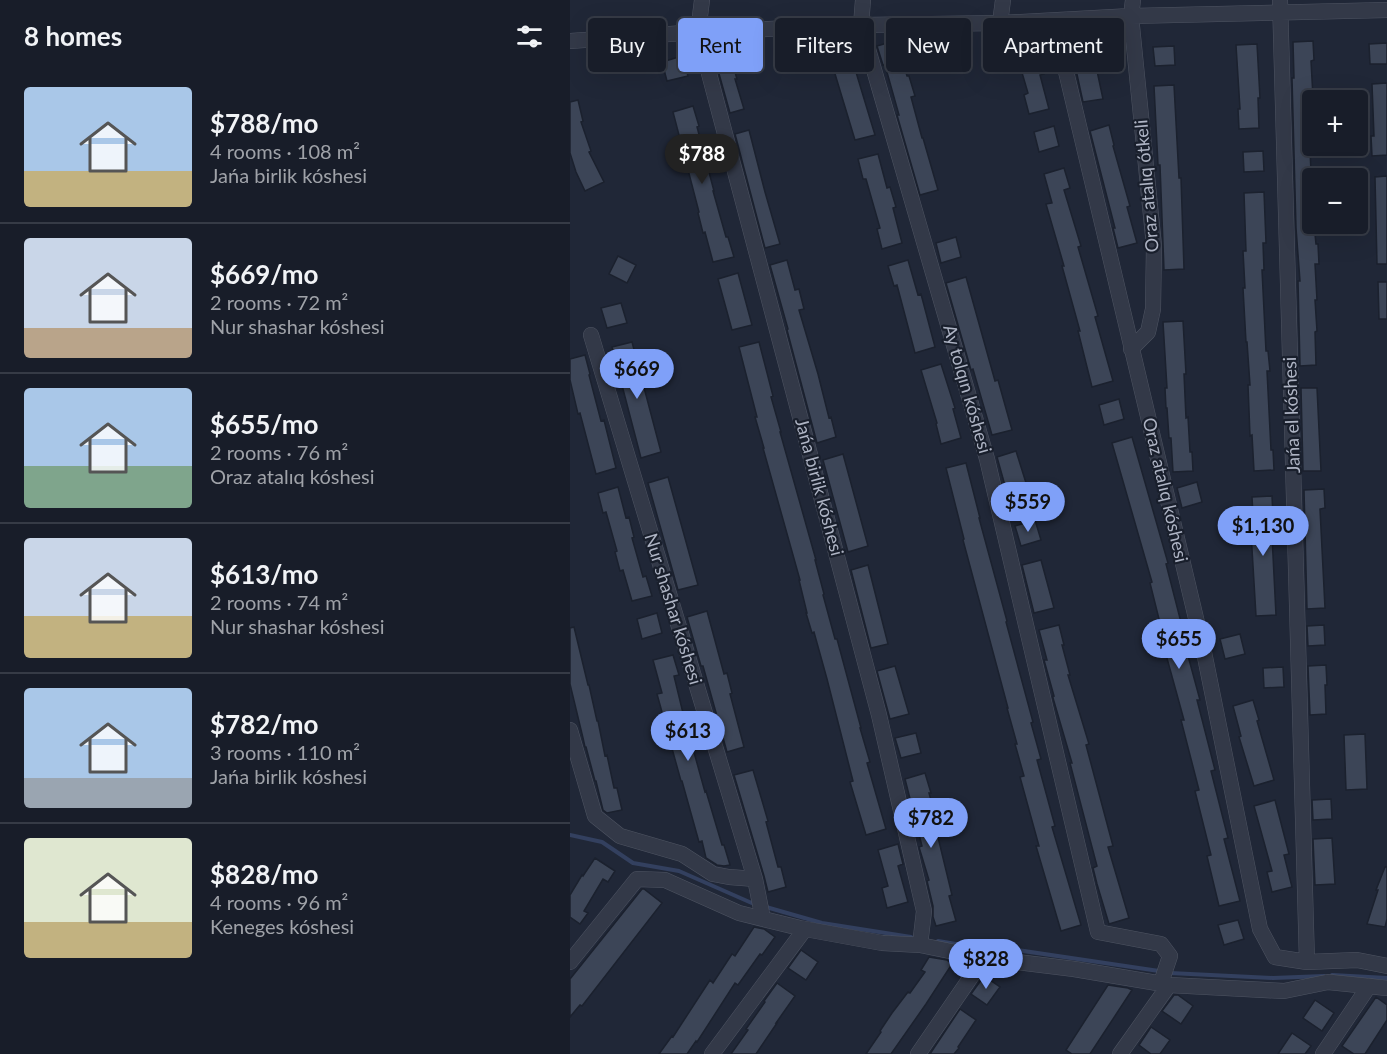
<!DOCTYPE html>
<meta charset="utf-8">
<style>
:root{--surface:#181d29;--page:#252a35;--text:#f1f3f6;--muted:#9fa2a8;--line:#363b46;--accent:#7fa0f8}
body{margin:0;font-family:Lato,sans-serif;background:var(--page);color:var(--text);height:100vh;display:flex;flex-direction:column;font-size:22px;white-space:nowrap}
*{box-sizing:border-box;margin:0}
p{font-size:20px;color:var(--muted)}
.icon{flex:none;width:33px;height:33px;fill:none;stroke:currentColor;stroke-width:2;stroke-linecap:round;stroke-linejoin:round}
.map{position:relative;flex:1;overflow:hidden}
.panel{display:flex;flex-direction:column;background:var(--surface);width:570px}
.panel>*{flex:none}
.banner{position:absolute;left:18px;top:18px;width:570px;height:54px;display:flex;gap:12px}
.buttons{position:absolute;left:732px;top:90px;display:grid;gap:12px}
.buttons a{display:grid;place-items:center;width:66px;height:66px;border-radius:6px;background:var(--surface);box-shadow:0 6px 24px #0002,0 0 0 2px var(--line);font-size:30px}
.price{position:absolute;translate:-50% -51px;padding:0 14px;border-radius:21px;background:var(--accent);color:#111;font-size:20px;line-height:39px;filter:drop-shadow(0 2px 3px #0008)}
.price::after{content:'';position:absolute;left:50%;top:36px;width:18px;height:14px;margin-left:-9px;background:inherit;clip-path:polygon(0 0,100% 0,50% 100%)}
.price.current{background:#222;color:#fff}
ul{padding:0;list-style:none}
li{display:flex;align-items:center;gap:18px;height:150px;padding:0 24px}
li+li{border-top:2px solid var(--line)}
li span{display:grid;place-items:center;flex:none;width:168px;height:120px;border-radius:6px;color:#555}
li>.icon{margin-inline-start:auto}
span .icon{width:72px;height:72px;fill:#fffc;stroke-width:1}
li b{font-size:26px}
h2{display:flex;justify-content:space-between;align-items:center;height:72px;padding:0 24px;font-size:26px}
.chip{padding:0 21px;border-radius:6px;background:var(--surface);box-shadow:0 6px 24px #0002,0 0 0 2px var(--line);font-size:21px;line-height:54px}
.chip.current{background:var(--accent);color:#111}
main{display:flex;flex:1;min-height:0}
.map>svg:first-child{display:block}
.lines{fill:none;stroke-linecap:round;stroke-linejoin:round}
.stream{stroke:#33405f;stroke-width:4}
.building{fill:#3c4557;stroke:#1b212e;stroke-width:1.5}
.minor-casing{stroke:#4e5462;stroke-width:16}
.minor{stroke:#333948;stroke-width:15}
.labels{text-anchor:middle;stroke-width:4.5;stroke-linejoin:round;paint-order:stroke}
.street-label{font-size:18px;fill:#aeb4c4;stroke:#191f2c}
</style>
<main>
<section class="panel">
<h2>8 homes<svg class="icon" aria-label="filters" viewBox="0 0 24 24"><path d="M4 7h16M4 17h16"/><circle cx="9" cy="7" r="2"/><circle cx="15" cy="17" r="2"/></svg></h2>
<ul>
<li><span style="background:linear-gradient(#a9c7e8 70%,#c2b280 0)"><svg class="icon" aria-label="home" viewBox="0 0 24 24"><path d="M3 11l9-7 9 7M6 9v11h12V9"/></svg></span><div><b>$788/mo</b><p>4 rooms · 108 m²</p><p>Jańa birlik kóshesi</p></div></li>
<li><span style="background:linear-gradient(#c9d6e8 75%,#b9a48a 0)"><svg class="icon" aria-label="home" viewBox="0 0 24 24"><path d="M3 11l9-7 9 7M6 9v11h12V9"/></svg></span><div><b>$669/mo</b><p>2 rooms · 72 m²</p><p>Nur shashar kóshesi</p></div></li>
<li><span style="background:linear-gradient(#a9c7e8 65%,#7fa58c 0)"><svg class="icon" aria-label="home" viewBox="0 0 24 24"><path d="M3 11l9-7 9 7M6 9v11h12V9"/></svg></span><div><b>$655/mo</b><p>2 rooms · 76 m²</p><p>Oraz atalıq kóshesi</p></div></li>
<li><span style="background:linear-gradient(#c9d6e8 65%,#c2b280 0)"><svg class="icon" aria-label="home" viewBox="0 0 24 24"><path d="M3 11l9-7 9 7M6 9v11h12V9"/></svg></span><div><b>$613/mo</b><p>2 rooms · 74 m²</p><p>Nur shashar kóshesi</p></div></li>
<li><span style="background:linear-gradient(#a9c7e8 75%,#9aa5b1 0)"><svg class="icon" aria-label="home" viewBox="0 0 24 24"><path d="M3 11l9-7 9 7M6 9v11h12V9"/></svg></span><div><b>$782/mo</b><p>3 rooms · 110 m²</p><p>Jańa birlik kóshesi</p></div></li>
<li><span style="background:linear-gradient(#dfe7d0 70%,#c2b280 0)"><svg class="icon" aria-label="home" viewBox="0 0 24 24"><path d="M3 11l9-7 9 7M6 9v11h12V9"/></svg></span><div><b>$828/mo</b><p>4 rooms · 96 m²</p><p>Keneges kóshesi</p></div></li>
</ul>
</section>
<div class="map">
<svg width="817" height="1054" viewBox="0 0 817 1054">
<rect width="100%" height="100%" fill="#202737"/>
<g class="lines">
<!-- stream -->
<path class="stream" d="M0,835L32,842L63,863L109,871L184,904
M196,907L252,923L341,937
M368,941L386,944L413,945L589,971
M600,973L703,978L754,976
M762,975L817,978"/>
</g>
<!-- building -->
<path class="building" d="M553,36L555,50L533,53L531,39Z
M327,40L337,76H339L345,96L341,97L352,138H353L368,190L350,195L327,115H329L315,65H313L307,46Z
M743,41L744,60L741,61L743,97H741L742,126H739L741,172H742V224H744L746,244H748L749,264H745L747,300H745L747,331L745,332L746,365L730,366L728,281H730L726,228L722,78H724L723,42Z
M817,43V64H800L799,44Z
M687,44L690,98H688L689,128L669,129L668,109H670L666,45Z
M604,46L605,65L585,66L583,47Z
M279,49L305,135L285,140L259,54Z
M523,52L533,99L513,102L503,56Z
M468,54L474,74L470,75L479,109L459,114L454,95L458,93L448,59Z
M112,56L118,76L97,81L92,62Z
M161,59L167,79H165L174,109L160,113L146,63Z
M817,83V155L802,156L801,136H804L802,84Z
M604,85L609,178H611L614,269L594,270L590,165H588L584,86Z
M8,100L13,121L11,122L21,151L19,152L34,182L15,191L6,172L0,153V102Z
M123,106L129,126L127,127L144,191H143L156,237H158L164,257L143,262L135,232L133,233L128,213L129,212L103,112Z
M539,125L544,145L543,146L560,206L557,207L567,243L548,248L543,228H545L520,131Z
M484,126L489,146L469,152L464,132Z
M179,130L195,192L210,244L195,248L165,134Z
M693,151L694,171L674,172L673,152Z
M308,154L317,188L320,187L326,207L323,208L332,243L312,249L307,229L310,228L296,179H293L288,159Z
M494,168L500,188L494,190L511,246L508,247L528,316L525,317L543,381L522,387L508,331H510L492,266H494L476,204L482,203L474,174Z
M817,176V264H807L805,177Z
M694,192L696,243H693L694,270H692L696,351H698L700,371H697L701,450H703L704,470L684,471L682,435L680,436L678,385H680L677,342H676L673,288H675L673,251H676L674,193Z
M386,237L391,257L371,263L366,243Z
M48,256L66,265L57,283L39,274Z
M217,260L225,290L229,289L234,309L229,310L248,374L259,418L261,417L266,437L247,443L217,330L218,329L200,265Z
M338,260L348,295L351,294L365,347L345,353L327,285L324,286L318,266Z
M168,273L182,325L162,330L148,279Z
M396,277L425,381L428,380L442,430L422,435L403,369L401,370L376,283Z
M808,282H817V319H809Z
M51,303L57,323L37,328L31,308Z
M613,321L616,374H614L616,418L618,417L620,452H622L623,471L603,472L601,438H599L597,408H596L595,388H597L593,322Z
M62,342L91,452L71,458L42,347Z
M189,342L203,396L201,397L211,432H210L246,560H245L254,594L253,595L265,639H267L291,728H290L300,762L297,763L316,829L296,835L280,782L283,781L257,679L244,632L242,633L236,613H237L229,580H230L193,448H194L185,417H187L169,347Z
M15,355L20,374L19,375L31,421L34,420L46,468L26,474L10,413L8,414L0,380V359Z
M371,364L385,408L383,409L391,438L371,444L366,424L367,423L351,370Z
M731,388H747L751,471H733Z
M549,399L554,419L534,425L529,405Z
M562,437L598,563L596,564L613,630H611L630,700H627L645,770L641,771L658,838L654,839L670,901L649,906L637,856L641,855L625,791L629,790L611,720H614L595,651H597L580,583L582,582L542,443Z
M446,451L462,502L441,507L427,457Z
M273,454L298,546L278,552L253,460Z
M396,463L410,518H409L437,621L436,622L463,722L461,723L471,759L467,760L485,826L482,827L511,925L491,931L466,846H469L450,777L454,776L445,744H447L437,708H438L393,540L394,539L376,468Z
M98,477L128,585L108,590L78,483Z
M627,482L632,502L612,508L607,488Z
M48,487L56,518L59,517L64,537L62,538L73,577L76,576L82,596L62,601L53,570L50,571L45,552L47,551L36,512L33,513L28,493Z
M754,489L755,508L750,509L755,608L737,609L734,490Z
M702,496L703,516H701L706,615L686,616L681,532H684L682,497Z
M465,520L471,540L451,546L445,526Z
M471,560L484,608L464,613L452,565Z
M298,565L318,644L301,648L281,570Z
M137,611L154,674L157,673L162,693L160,694L174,747L157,752L133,666H131L117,617Z
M87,613L92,633L72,639L67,619Z
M489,625L494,645H492L500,675H498L519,744L516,745L543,846L538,847L559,918L539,924L527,884L523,868L527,866L500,763H502L483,698V696H484L474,660H477L469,630Z
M754,625L755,645L738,646L737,626Z
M4,627L18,685H19L27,721H28L35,756L37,755L44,788H47L52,810L37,813L33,810L26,781H25L16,747H15L13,738L0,684V628Z
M670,634L675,654L655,659L650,639Z
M103,655L109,675L104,676L112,709L135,792L136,791L152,845H154L160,865L154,866L147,865L136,858L132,841L129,842L112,781H111L87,694L92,693L83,660Z
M756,665L757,685H755L756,714L740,715L738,666Z
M325,666L339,714L320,719L307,671Z
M713,667L714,687L694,688L693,668Z
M683,700L689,720L687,721L704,780L684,786L669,737L671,736L663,706Z
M346,733L351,753L331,758L325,738Z
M795,734L797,789L776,790L774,735Z
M183,770L198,821L196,822L208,867H211L216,887L198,892L194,876L164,775Z
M355,773L361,793H359L369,829H366L382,895L379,896L386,921L366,926L363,917V906L357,881L359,880L349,847L352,846L335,779Z
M761,799L762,819L743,820L742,800Z
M705,800L719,854L714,855L722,887L702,892L697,872L702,871L684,806Z
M762,838L765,884L745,885L743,839Z
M328,844L333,864L328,866L338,902L317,908L312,888L318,886L308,850Z
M25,858L45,871L38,882L33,879L14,911L18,913L10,924L0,917V895L12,875L13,876Z
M815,867H817V919L815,927L797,924L808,890H806Z
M72,889H74L92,903L12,1006L10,1005L0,1017V979Z
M668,920L674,939L654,945L648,925Z
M184,927L194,929L205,937L192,955L190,954L168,985L165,983L127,1042L126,1041L117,1054H89L102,1036L103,1037L140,980L143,983L162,954L165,956Z
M231,950L248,962L236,980L218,968Z
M359,957L377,960L382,964L356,1004L321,1054H296L311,1032L310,1031L322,1013L338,992L340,993L355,972L351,970Z
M414,976L430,987L417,1005L401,994Z
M207,983L225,996L206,1023H207L186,1054H161L178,1030L176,1029L195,1002L194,1001Z
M538,985L558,988L562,990L520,1054H502L496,1050Z
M604,995H608L623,1006L611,1024L592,1011Z
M806,997L817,1005V1020L795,1054H784L772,1046Z
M745,1000L764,1013L752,1031L733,1018Z
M390,1009L406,1020L388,1047L389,1048L384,1054H360Z
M581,1027L600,1040L590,1054H581L569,1045Z
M722,1033L741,1046L735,1054H708Z"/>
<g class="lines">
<defs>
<path id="minor" d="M132,0L128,32L309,715L354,911L350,945
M293,0L291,25L417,459L528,932L591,944L600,956L591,983
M710,0L737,962
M484,21L634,652L690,929L705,957L737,962L787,960L817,966
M430,23L433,0
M0,41L128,32L291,25L430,23L561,16L817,10
M21,335L185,879L193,919
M561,349L578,332L583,309L584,246L561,16L563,0
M0,730L25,816L50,836L112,854L143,874L159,877L185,879
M0,962L67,879L95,880L169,913L230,928L312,943L350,945L414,958L504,969L599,985L714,991L758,982L817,988
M142,1054L235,929
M348,1054L414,958
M550,1054L599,985
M753,1054L799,986"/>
</defs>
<!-- minor casing -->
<use href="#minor" class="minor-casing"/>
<!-- minor -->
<use href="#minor" class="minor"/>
</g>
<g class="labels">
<!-- street labels -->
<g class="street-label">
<text transform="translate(577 186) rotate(-95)" y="6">Oraz atalıq ótkeli</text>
<text transform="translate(397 389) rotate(74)" y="6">Ay tolqın kóshesi</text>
<text transform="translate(722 415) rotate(-92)" y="6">Jańa el kóshesi</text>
<text transform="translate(249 487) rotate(75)" y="6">Jańa birlik kóshesi</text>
<text transform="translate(595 490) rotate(77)" y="6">Oraz atalıq kóshesi</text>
<text transform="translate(103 609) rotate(73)" y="6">Nur shashar kóshesi</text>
</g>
</g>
</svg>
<div class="buttons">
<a>+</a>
<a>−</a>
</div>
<b class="price current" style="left:132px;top:185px">$788</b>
<b class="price" style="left:67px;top:400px">$669</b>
<b class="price" style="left:458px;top:533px">$559</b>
<b class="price" style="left:693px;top:557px">$1,130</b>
<b class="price" style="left:609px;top:670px">$655</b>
<b class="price" style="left:118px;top:762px">$613</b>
<b class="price" style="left:361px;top:849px">$782</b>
<b class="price" style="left:416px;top:990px">$828</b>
<div class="banner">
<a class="chip">Buy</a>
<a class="chip current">Rent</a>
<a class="chip">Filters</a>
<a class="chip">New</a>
<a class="chip">Apartment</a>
</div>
</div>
</main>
